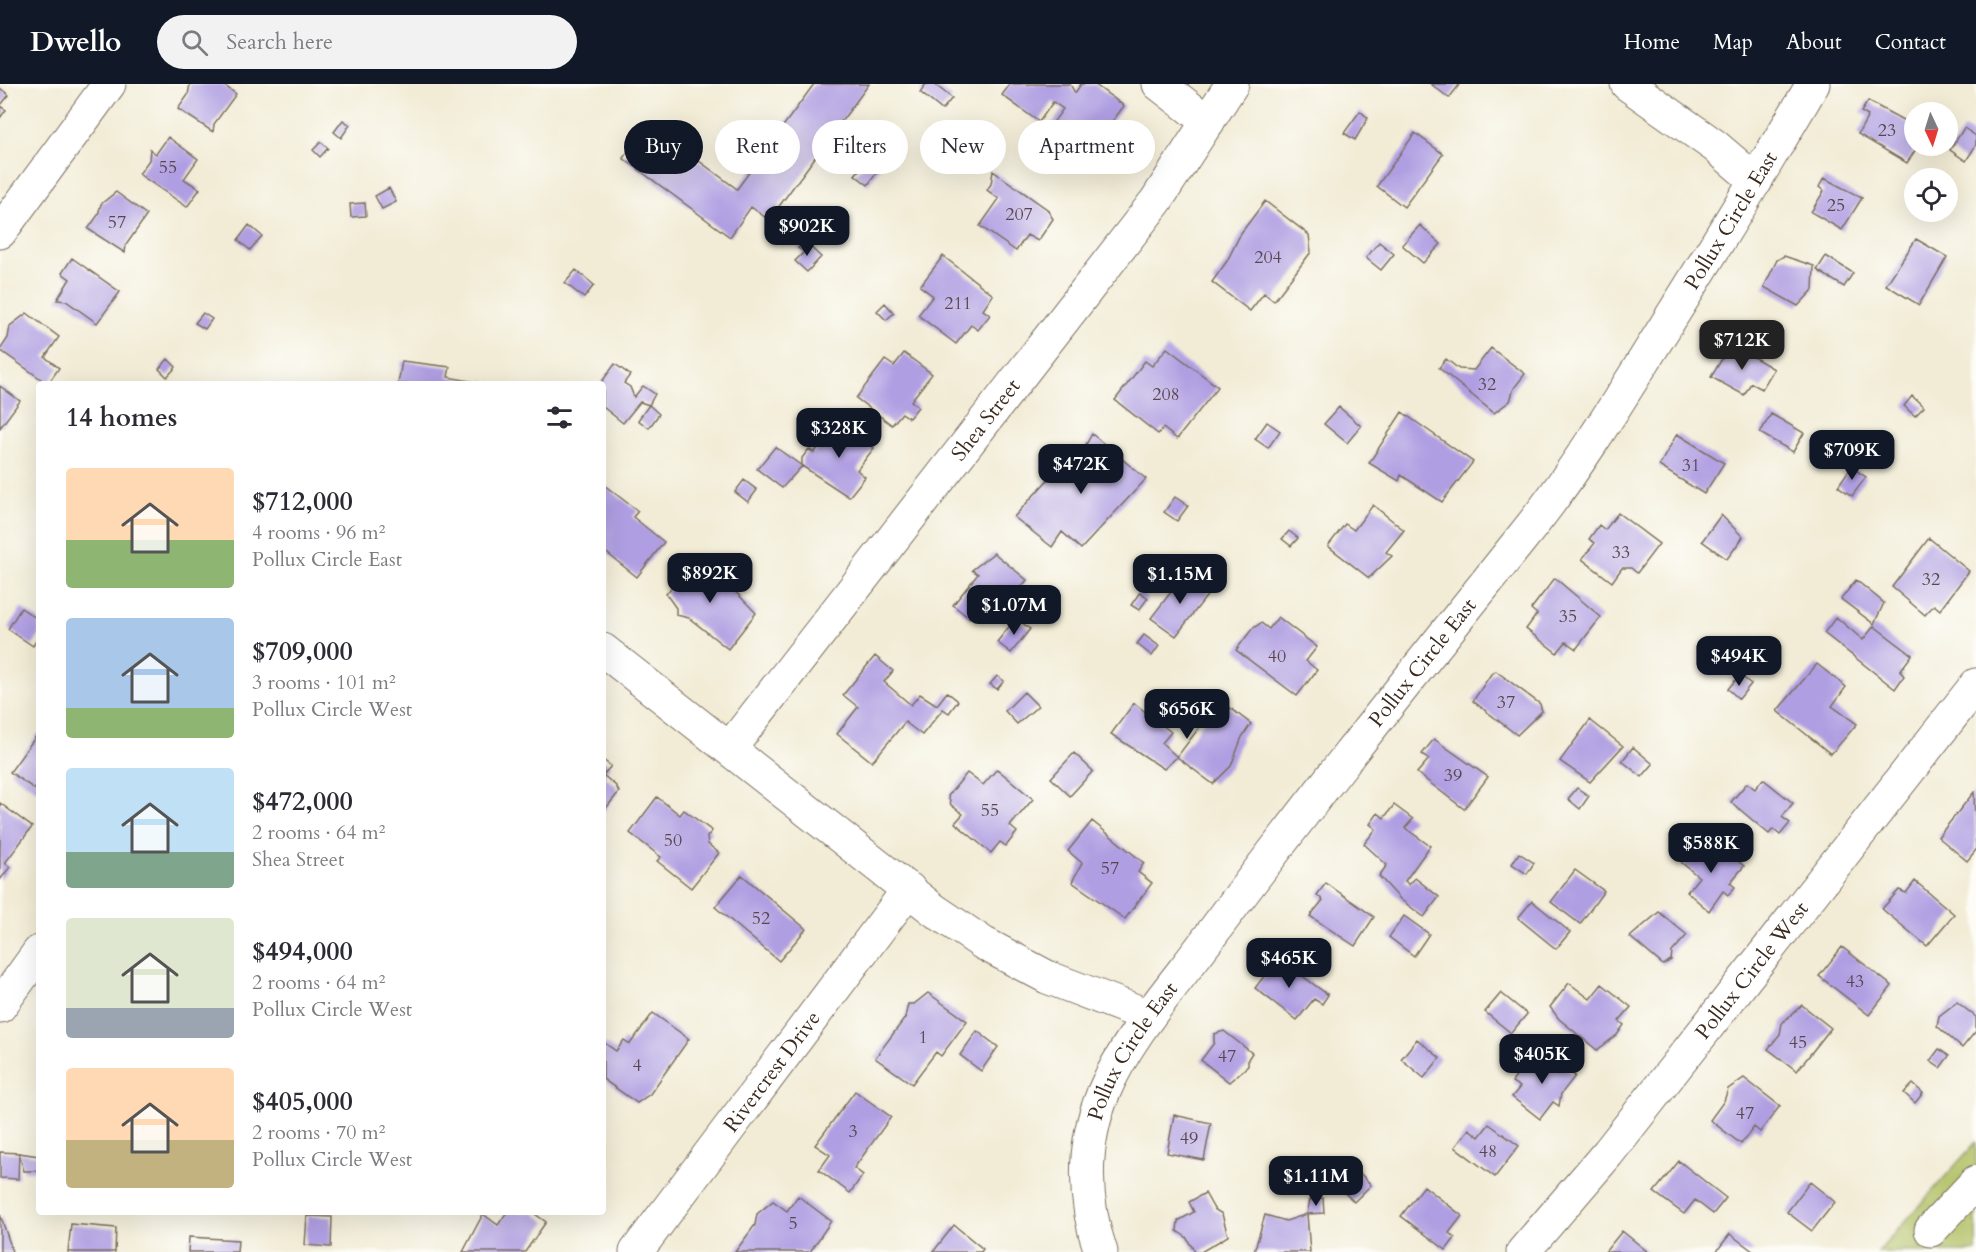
<!DOCTYPE html>
<meta charset="utf-8">
<style>
:root{--surface:#fff;--page:#f2f2f3;--text:#2b2b33;--muted:#7c7c81;--accent:#111827}
body{margin:0;font-family:Cardo,serif;background:var(--page);color:var(--text);height:100vh;display:flex;flex-direction:column;font-size:22px;white-space:nowrap}
*{box-sizing:border-box;margin:0}
p{font-size:20px;color:var(--muted)}
.icon{flex:none;width:33px;height:33px;fill:none;stroke:currentColor;stroke-width:2;stroke-linecap:round;stroke-linejoin:round}
.map{position:relative;flex:1;overflow:hidden}
.panel{position:absolute;left:36px;top:297px;width:570px;height:834px;display:flex;flex-direction:column;background:var(--surface);border-radius:6px;box-shadow:0 6px 24px #0002}
.panel>*{flex:none}
.top-card{position:absolute;left:624px;top:36px;width:570px;height:54px;display:flex;gap:12px}
.needle{width:39px;rotate:176deg}
.tools{position:absolute;left:1904px;top:18px;display:grid;gap:12px}
.tools a{display:grid;place-items:center;width:54px;height:54px;border-radius:50%;background:var(--surface);box-shadow:0 6px 24px #0002;font-size:30px}
.price{position:absolute;translate:-50% -51px;padding:0 14px;border-radius:12px;background:var(--accent);color:#fff;font-size:20px;line-height:39px;filter:drop-shadow(0 2px 3px #0008)}
.price::after{content:'';position:absolute;left:50%;top:36px;width:18px;height:14px;margin-left:-9px;background:inherit;clip-path:polygon(0 0,100% 0,50% 100%)}
.price.selected{background:#222;color:#fff}
ul{padding:0;list-style:none}
li{display:flex;align-items:center;gap:18px;height:150px;padding:0 30px}
li span{display:grid;place-items:center;flex:none;width:168px;height:120px;border-radius:6px;color:#555}
li>.icon{margin-inline-start:auto}
span .icon{width:72px;height:72px;fill:#fffc;stroke-width:1}
li b{font-size:26px}
h2{display:flex;justify-content:space-between;align-items:center;height:72px;padding:0 30px;font-size:26px}
.chip{padding:0 21px;border-radius:27px;background:var(--surface);box-shadow:0 6px 24px #0002;font-size:21px;line-height:54px}
.chip.selected{background:var(--accent);color:#fff}
header{display:flex;align-items:center;gap:36px;box-sizing:border-box;height:84px;padding:0 30px;background:var(--accent);color:#fff}
header strong{font-size:28px}
nav{display:flex;gap:33px;margin-inline-start:auto;font-size:21px}
.search{width:420px;height:54px;background:var(--page);display:flex;align-items:center;gap:15px;box-sizing:border-box;padding:0 21px;border-radius:33px;color:var(--muted);font-size:22px}
.map>svg:first-child{display:block}
.green{fill:#b1c063;stroke:#767540;stroke-width:1.5}
.building{fill:#af9ee2}
.lines{fill:none;stroke-linecap:round;stroke-linejoin:round}
.minor-casing{stroke:#7b6e5e;stroke-width:35}
.minor{stroke:#fff;stroke-width:33}
.labels{text-anchor:middle;stroke-width:4.5;stroke-linejoin:round;paint-order:stroke}
.number-label{font-size:18px;fill:#58474f}
.street-label{font-size:21px;fill:#3b2a1e;stroke:#fdfcf7}
</style>
<header>
<strong>Dwello</strong>
<div class="search"><svg class="icon" aria-label="search" viewBox="0 0 24 24"><circle cx="10" cy="10" r="6"/><path d="M15 15l6 6"/></svg>Search here</div>
<nav><a>Home</a><a>Map</a><a>About</a><a>Contact</a></nav>
</header>
<div class="map">
<svg width="1976" height="1168" viewBox="0 0 1976 1168">
<rect width="100%" height="100%" fill="#fdfcf7"/>
<filter id="ink" filterUnits="userSpaceOnUse"><feTurbulence type="fractalNoise" baseFrequency=".0167" numOctaves="2"/><feDisplacementMap in="SourceGraphic" scale="12" xChannelSelector="R" yChannelSelector="G"/><feConvolveMatrix kernelMatrix="1 2 1 2 8 2 1 2 1" color-interpolation-filters="sRGB"/></filter>
<filter id="wash" filterUnits="userSpaceOnUse"><feTurbulence type="fractalNoise" baseFrequency=".008" numOctaves="4" result="noise"/><feDisplacementMap in="SourceGraphic" scale="24" xChannelSelector="R" yChannelSelector="G"/><feGaussianBlur stdDeviation="1.35" result="paint"/><feColorMatrix in="noise" values="0 0 0 0 0 0 0 0 0 0 0 0 0 0 0 0 0 1.4 0 .05"/><feComposite in="paint" operator="in"/></filter>
<g filter="url(#wash)">
<rect width="100%" height="100%" fill="#f2ecd6"/>
<!-- green -->
<path class="green" d="M1976,1058V1168H1878Z"/>
<g id="blocks">
<!-- building -->
<path class="building" d="M190,0H222L236,10L214,40L213,48L178,25L188,11Z
M814,0H869L769,136L751,123L730,153L623,74L649,40L737,105Z
M926,0H934L952,14L942,26L920,8Z
M1010,0H1070L1075,9L1081,0H1094L1124,22L1111,39L1120,45L1100,73L1090,66L1078,82L1041,55L1063,25L1053,18L1039,38L1002,11Z
M1431,0H1460L1449,14Z
M0,4L9,11L0,22L6,26L0,34Z
M1868,17L1914,42V62H1918L1907,79L1858,50L1868,32L1861,28Z
M1360,27L1368,34L1355,56L1344,49Z
M343,36L350,41L341,54L334,48Z
M1964,44L1976,52V61L1966,77L1950,66Z
M1415,49L1443,70L1404,123L1377,102Z
M168,53L198,75L184,95L200,105L187,123L139,90L149,76L150,65L156,70Z
M321,58L328,64L320,73L313,66Z
M868,75L880,84L868,101L855,91Z
M993,87L1047,125L1053,135L1038,157L1027,151L1016,167L980,142L999,115L987,106L991,100Z
M1824,94L1862,114L1842,146L1811,128L1824,107L1819,103Z
M389,104L396,118L382,125L375,112Z
M116,108L147,131L126,161L125,169L88,145L98,131L101,120Z
M1265,117L1309,151L1311,168L1274,217L1264,209L1250,227L1212,198L1227,177L1241,149Z
M365,119L366,132L351,133L350,120Z
M249,141L262,152L250,166L238,156Z
M1420,141L1441,160L1423,179L1402,161Z
M1916,155L1947,173L1919,221L1886,201Z
M804,157L821,173L807,188L795,177L804,168L798,164Z
M1379,158L1394,170L1381,186L1366,174Z
M943,172L993,211L983,226L990,231L978,246L971,241L956,260L918,231L933,212L920,202Z
M1784,172L1814,182L1813,206L1798,222L1764,203L1777,176Z
M1826,172L1853,189L1844,203L1817,186Z
M72,174L120,208L97,239L66,217L57,216L70,195L62,189Z
M576,186L594,201L584,214L565,199Z
M885,219L894,229L886,236L877,227Z
M27,229L59,253L45,273L59,284L48,300L0,266L8,254L10,242Z
M203,229L212,235L205,245L195,239Z
M1731,260L1774,285L1762,305L1751,299L1744,311L1711,293Z
M1167,264L1218,303L1177,355L1163,344L1158,350L1115,316L1145,277L1152,282Z
M1491,264L1525,290L1514,304L1510,317L1494,329L1439,284L1446,275L1459,285L1474,286Z
M904,269L932,290L911,317L918,323L909,334L902,329L892,341L856,314L885,276L894,282Z
M168,275L176,283L167,293L159,285Z
M402,277L450,283L448,293L486,300H398Z
M615,280L630,291L624,299L630,303L634,313L643,302L655,310L649,321L640,318L623,339L603,323V300H600Z
M0,302L20,317L0,344Z
M1912,312L1924,323L1915,332L1904,322Z
M649,321L659,330L649,344L638,336Z
M1339,323L1361,342L1347,359L1324,340Z
M1402,328L1473,378L1442,418L1401,391L1399,397L1369,379Z
M1771,330L1804,349L1793,368L1760,349Z
M839,337L874,364L857,386L865,393L849,413L802,382V374L809,365L814,369Z
M1267,338L1280,347L1268,364L1255,355Z
M1092,350L1146,395L1081,465L1062,448L1052,463L1014,433L1074,367L1080,371Z
M1677,350L1724,379L1704,410L1659,382Z
M775,363L802,382L782,404L757,385Z
M1851,383L1866,393L1852,412L1838,402Z
M744,396L757,406L748,418L735,408Z
M604,401L638,427L633,433L664,458L637,493L603,466Z
M1175,413L1188,422L1177,437L1164,428Z
M1373,421L1404,446L1386,468L1392,472L1369,494L1328,462L1345,440L1354,446Z
M1618,429L1659,460L1637,489L1631,484H1622L1612,498L1582,475L1595,459L1589,455L1599,441L1605,446Z
M1721,431L1743,453L1727,475L1702,457Z
M1289,447L1298,454L1291,462L1282,455Z
M1929,454L1969,487L1940,526L1934,521L1925,531L1892,503Z
M994,469L1027,496L1010,517L1016,522L1003,537L982,519L969,534L953,521L978,490L972,486Z
M695,474L728,500L756,529L728,565L689,534L676,531V524L666,510Z
M1184,491L1209,509L1176,552L1151,534Z
M1555,494L1601,533L1576,565L1566,558L1557,569L1526,545L1537,530L1531,525Z
M1856,496L1884,519L1874,540L1841,515Z
M1140,508L1148,514L1139,526L1131,521Z
M21,524L39,536V552L33,562L8,545Z
M1278,533L1317,563L1306,577L1317,586L1297,612L1236,566L1252,545L1261,539L1269,545Z
M1836,533L1863,556L1874,542L1912,571L1900,587L1904,592L1895,605L1824,549Z
M1016,534L1030,545L1011,569L997,558Z
M1144,551L1159,562L1152,572L1137,560Z
M875,572L893,587L884,598L911,621L920,610L937,621L947,608L958,617L949,629L943,625L922,651L905,638L872,678L837,650L858,623L843,611Z
M1817,580L1846,603L1832,622L1857,640L1831,670L1777,627Z
M1496,587L1540,620L1542,627L1517,651L1473,617L1491,590Z
M1740,591L1751,600L1739,615L1728,605Z
M997,592L1004,597L997,605L990,600Z
M1024,608L1038,622L1017,640L1005,627Z
M1220,616L1251,640L1242,653L1231,682L1213,700L1177,673L1164,685L1111,650L1134,619L1171,648L1162,659L1177,673Z
M1590,636L1623,662L1590,698L1560,677Z
M39,648V708L10,688Z
M1434,655L1488,693L1464,725L1417,689L1429,675L1422,670Z
M1633,663L1653,680L1642,693L1622,677Z
M1074,669L1093,687L1070,712L1051,694Z
M603,676L611,682L603,691L616,702L619,708L603,728Z
M997,685L1033,715L1010,742L1017,748L1006,762L1000,758L991,769L955,739L963,730L951,721L948,712L967,689L983,701Z
M1763,695L1793,719L1782,733L1790,739L1780,751L1773,745L1769,750L1731,718L1747,699L1755,705Z
M1577,704L1589,712L1580,725L1568,715Z
M1974,708L1976,766L1967,777L1938,753Z
M657,713L680,731L684,726L712,747L707,753L708,760L719,769L691,804L657,777L661,773L630,749Z
M0,719L32,743L5,779L10,783L0,796Z
M1394,721L1413,735L1405,744L1430,762L1405,797L1409,801L1415,794L1439,813L1424,833L1400,815L1379,792L1387,781L1364,760L1376,745L1370,740L1378,729L1384,734Z
M1092,737L1144,779L1138,788L1152,799L1125,835L1072,798L1082,779L1068,767Z
M1715,758L1744,782L1730,799L1735,803L1728,811L1723,807L1709,827L1687,808L1699,793L1682,779L1680,773L1686,766H1693L1702,773Z
M1519,769L1534,779L1527,790L1512,780Z
M1575,786L1604,807L1580,840L1551,818Z
M742,791L806,845L779,877L715,823Z
M1915,797L1954,830L1927,862L1882,825L1899,806L1906,809Z
M1326,799L1374,833L1355,862L1310,832L1323,816L1317,811Z
M1532,817L1570,848L1556,865L1518,834Z
M1659,828L1687,851L1672,868L1671,876L1663,881L1630,853Z
M1404,832L1429,850L1414,872L1389,853Z
M1842,863L1892,902L1869,931L1819,892Z
M1278,874L1328,911L1322,920L1314,915L1297,936L1255,904Z
M1569,899L1590,915L1602,900L1631,923L1619,937L1624,941L1617,951L1597,966L1559,935L1550,923Z
M928,909L967,937L941,972L936,968L912,1000L875,974L905,934L908,920H914Z
M1501,909L1527,930L1511,949L1485,928Z
M1957,918L1976,933V947L1962,964L1937,942L1939,932Z
M1802,921L1831,944L1797,987L1768,965L1780,950L1782,939Z
M653,929L689,955L650,1010L637,1019L603,995V958L616,967L624,956L630,960Z
M977,947L998,963L981,987L960,971Z
M1224,947L1252,969L1248,975V982L1229,998L1201,976L1214,959V950Z
M1417,955L1440,974L1424,994L1401,975Z
M1939,965L1949,972L1940,984L1930,977Z
M1545,969L1575,992L1561,1010L1559,1022L1553,1018L1540,1035L1512,1013L1520,1003L1512,998L1526,979L1533,984Z
M1744,994L1780,1022L1760,1048L1754,1043L1741,1060L1710,1036L1724,1017L1728,1005Z
M1913,1000L1923,1009L1915,1019L1904,1009Z
M855,1007L891,1033L854,1084L863,1091L850,1109L819,1086L830,1071L815,1061Z
M1174,1031L1211,1039L1204,1076L1167,1069Z
M1489,1040L1519,1062L1495,1093L1455,1063L1469,1045L1479,1053Z
M0,1068L19,1069L18,1095L0,1094Z
M19,1069L39,1072L38,1087H24Z
M1679,1077L1726,1114L1713,1130L1695,1116L1684,1130L1654,1108Z
M1350,1078L1371,1101L1354,1118L1332,1096Z
M1810,1098L1835,1118L1812,1147L1787,1128Z
M1424,1102L1462,1132L1449,1149L1455,1154L1446,1166L1401,1132Z
M1205,1109L1214,1125L1222,1130L1228,1152L1201,1168H1195L1186,1153L1177,1147L1178,1137L1194,1128L1189,1118Z
M798,1112L831,1137L810,1168H735L755,1141L757,1130L773,1117L787,1127Z
M1323,1114L1324,1129L1307,1130L1310,1116Z
M507,1128H532L546,1138L525,1168H463L483,1130L498,1141Z
M0,1130L10,1160L12,1168H0Z
M1307,1130L1310,1168H1254L1265,1131L1286,1137Z
M307,1132L332,1133L331,1163L305,1161Z
M71,1140L116,1144L115,1168H68Z
M954,1141L983,1165L981,1168H933Z
M1622,1147L1648,1168H1605Z
M1730,1150L1754,1168H1716Z
M189,1153L238,1156L237,1168H188Z"/>
</g>
</g>
<g filter="url(#ink)">
<use href="#blocks" fill-opacity="0" stroke="#7b6e5e" stroke-width="1.5"/>
<g class="lines">
<defs>
<g id="minor">
<path d="M1159,0L1208,38"/>
<path d="M1627,0L1715,62L1756,97"/>
<path d="M0,148L109,0"/>
<path d="M603,566L934,826L983,859L1047,893L1149,932"/>
<path id="s1" d="M730,664L1156,117L1232,0"/>
<path d="M0,922L39,868"/>
<path d="M1931,1146L1976,1098"/>
<path id="s2" d="M636,1168L909,805"/>
<path id="s3" d="M1101,1168C1083,1117 1082,1061 1103,1010C1127,952 1176,899 1213,848C1312,715 1417,585 1521,455C1574,390 1618,318 1663,246C1714,165 1764,83 1813,0"/>
<path id="s4" d="M1523,1168L1608,1069L1976,601"/>
</g>
</defs>
<!-- minor casing -->
<use href="#minor" class="minor-casing"/>
<!-- minor -->
<use href="#minor" class="minor"/>
</g>
</g>
<g class="labels">
<!-- number labels -->
<g class="number-label">
<text x="1887" y="52">23</text>
<text x="168" y="89">55</text>
<text x="1836" y="127">25</text>
<text x="1019" y="136">207</text>
<text x="117" y="144">57</text>
<text x="1268" y="179">204</text>
<text x="958" y="225">211</text>
<text x="1487" y="306">32</text>
<text x="1166" y="316">208</text>
<text x="1691" y="387">31</text>
<text x="1621" y="474">33</text>
<text x="1931" y="501">32</text>
<text x="1568" y="538">35</text>
<text x="1277" y="578">40</text>
<text x="1506" y="624">37</text>
<text x="1453" y="697">39</text>
<text x="990" y="732">55</text>
<text x="673" y="762">50</text>
<text x="1110" y="790">57</text>
<text x="761" y="840">52</text>
<text x="1855" y="903">43</text>
<text x="923" y="959">1</text>
<text x="1798" y="964">45</text>
<text x="1227" y="978">47</text>
<text x="637" y="987">4</text>
<text x="1745" y="1035">47</text>
<text x="853" y="1053">3</text>
<text x="1189" y="1060">49</text>
<text x="1488" y="1073">48</text>
<text x="793" y="1145">5</text>
</g>
<!-- street labels -->
<g class="street-label">
<text dy="7" stroke="none"><textPath href="#s3" startOffset="1239">Pollux Circle East</textPath></text>
<text dy="7" stroke="none"><textPath href="#s1" startOffset="416">Shea Street</textPath></text>
<text dy="7" stroke="none"><textPath href="#s3" startOffset="699">Pollux Circle East</textPath></text>
<text dy="7" stroke="none"><textPath href="#s4" startOffset="363">Pollux Circle West</textPath></text>
<text dy="7" stroke="none"><textPath href="#s3" startOffset="213">Pollux Circle East</textPath></text>
<text dy="7" stroke="none"><textPath href="#s2" startOffset="226">Rivercrest Drive</textPath></text>
</g>
</g>
</svg>
<div class="tools">
<a><svg class="needle" viewBox="-14 -14 28 28"><path d="M0-13l5 13h-10z" fill="#e53935"/><path d="M0 13l5-13h-10z" fill="#7c7c81"/></svg></a>
<a><svg class="icon" aria-label="locate" viewBox="0 0 24 24"><circle cx="12" cy="12" r="6"/><path d="M12 2v4M12 18v4M2 12h4M18 12h4"/></svg></a>
</div>
<b class="price" style="left:807px;top:173px">$902K</b>
<b class="price selected" style="left:1742px;top:287px">$712K</b>
<b class="price" style="left:839px;top:375px">$328K</b>
<b class="price" style="left:1852px;top:397px">$709K</b>
<b class="price" style="left:1081px;top:411px">$472K</b>
<b class="price" style="left:710px;top:520px">$892K</b>
<b class="price" style="left:1180px;top:521px">$1.15M</b>
<b class="price" style="left:1014px;top:552px">$1.07M</b>
<b class="price" style="left:1739px;top:603px">$494K</b>
<b class="price" style="left:1187px;top:656px">$656K</b>
<b class="price" style="left:1711px;top:790px">$588K</b>
<b class="price" style="left:1289px;top:905px">$465K</b>
<b class="price" style="left:1542px;top:1001px">$405K</b>
<b class="price" style="left:1316px;top:1123px">$1.11M</b>
<div class="top-card">
<a class="chip selected">Buy</a>
<a class="chip">Rent</a>
<a class="chip">Filters</a>
<a class="chip">New</a>
<a class="chip">Apartment</a>
</div>
<section class="panel">
<h2>14 homes<svg class="icon" aria-label="filters" viewBox="0 0 24 24"><path d="M4 7h16M4 17h16"/><circle cx="9" cy="7" r="2"/><circle cx="15" cy="17" r="2"/></svg></h2>
<ul>
<li><span style="background:linear-gradient(#ffd9b3 60%,#8fb573 0)"><svg class="icon" aria-label="home" viewBox="0 0 24 24"><path d="M3 11l9-7 9 7M6 9v11h12V9"/></svg></span><div><b>$712,000</b><p>4 rooms · 96 m²</p><p>Pollux Circle East</p></div></li>
<li><span style="background:linear-gradient(#a9c7e8 75%,#8fb573 0)"><svg class="icon" aria-label="home" viewBox="0 0 24 24"><path d="M3 11l9-7 9 7M6 9v11h12V9"/></svg></span><div><b>$709,000</b><p>3 rooms · 101 m²</p><p>Pollux Circle West</p></div></li>
<li><span style="background:linear-gradient(#bfe0f5 70%,#7fa58c 0)"><svg class="icon" aria-label="home" viewBox="0 0 24 24"><path d="M3 11l9-7 9 7M6 9v11h12V9"/></svg></span><div><b>$472,000</b><p>2 rooms · 64 m²</p><p>Shea Street</p></div></li>
<li><span style="background:linear-gradient(#dfe7d0 75%,#9aa5b1 0)"><svg class="icon" aria-label="home" viewBox="0 0 24 24"><path d="M3 11l9-7 9 7M6 9v11h12V9"/></svg></span><div><b>$494,000</b><p>2 rooms · 64 m²</p><p>Pollux Circle West</p></div></li>
<li><span style="background:linear-gradient(#ffd9b3 60%,#c2b280 0)"><svg class="icon" aria-label="home" viewBox="0 0 24 24"><path d="M3 11l9-7 9 7M6 9v11h12V9"/></svg></span><div><b>$405,000</b><p>2 rooms · 70 m²</p><p>Pollux Circle West</p></div></li>
</ul>
</section>
</div>
